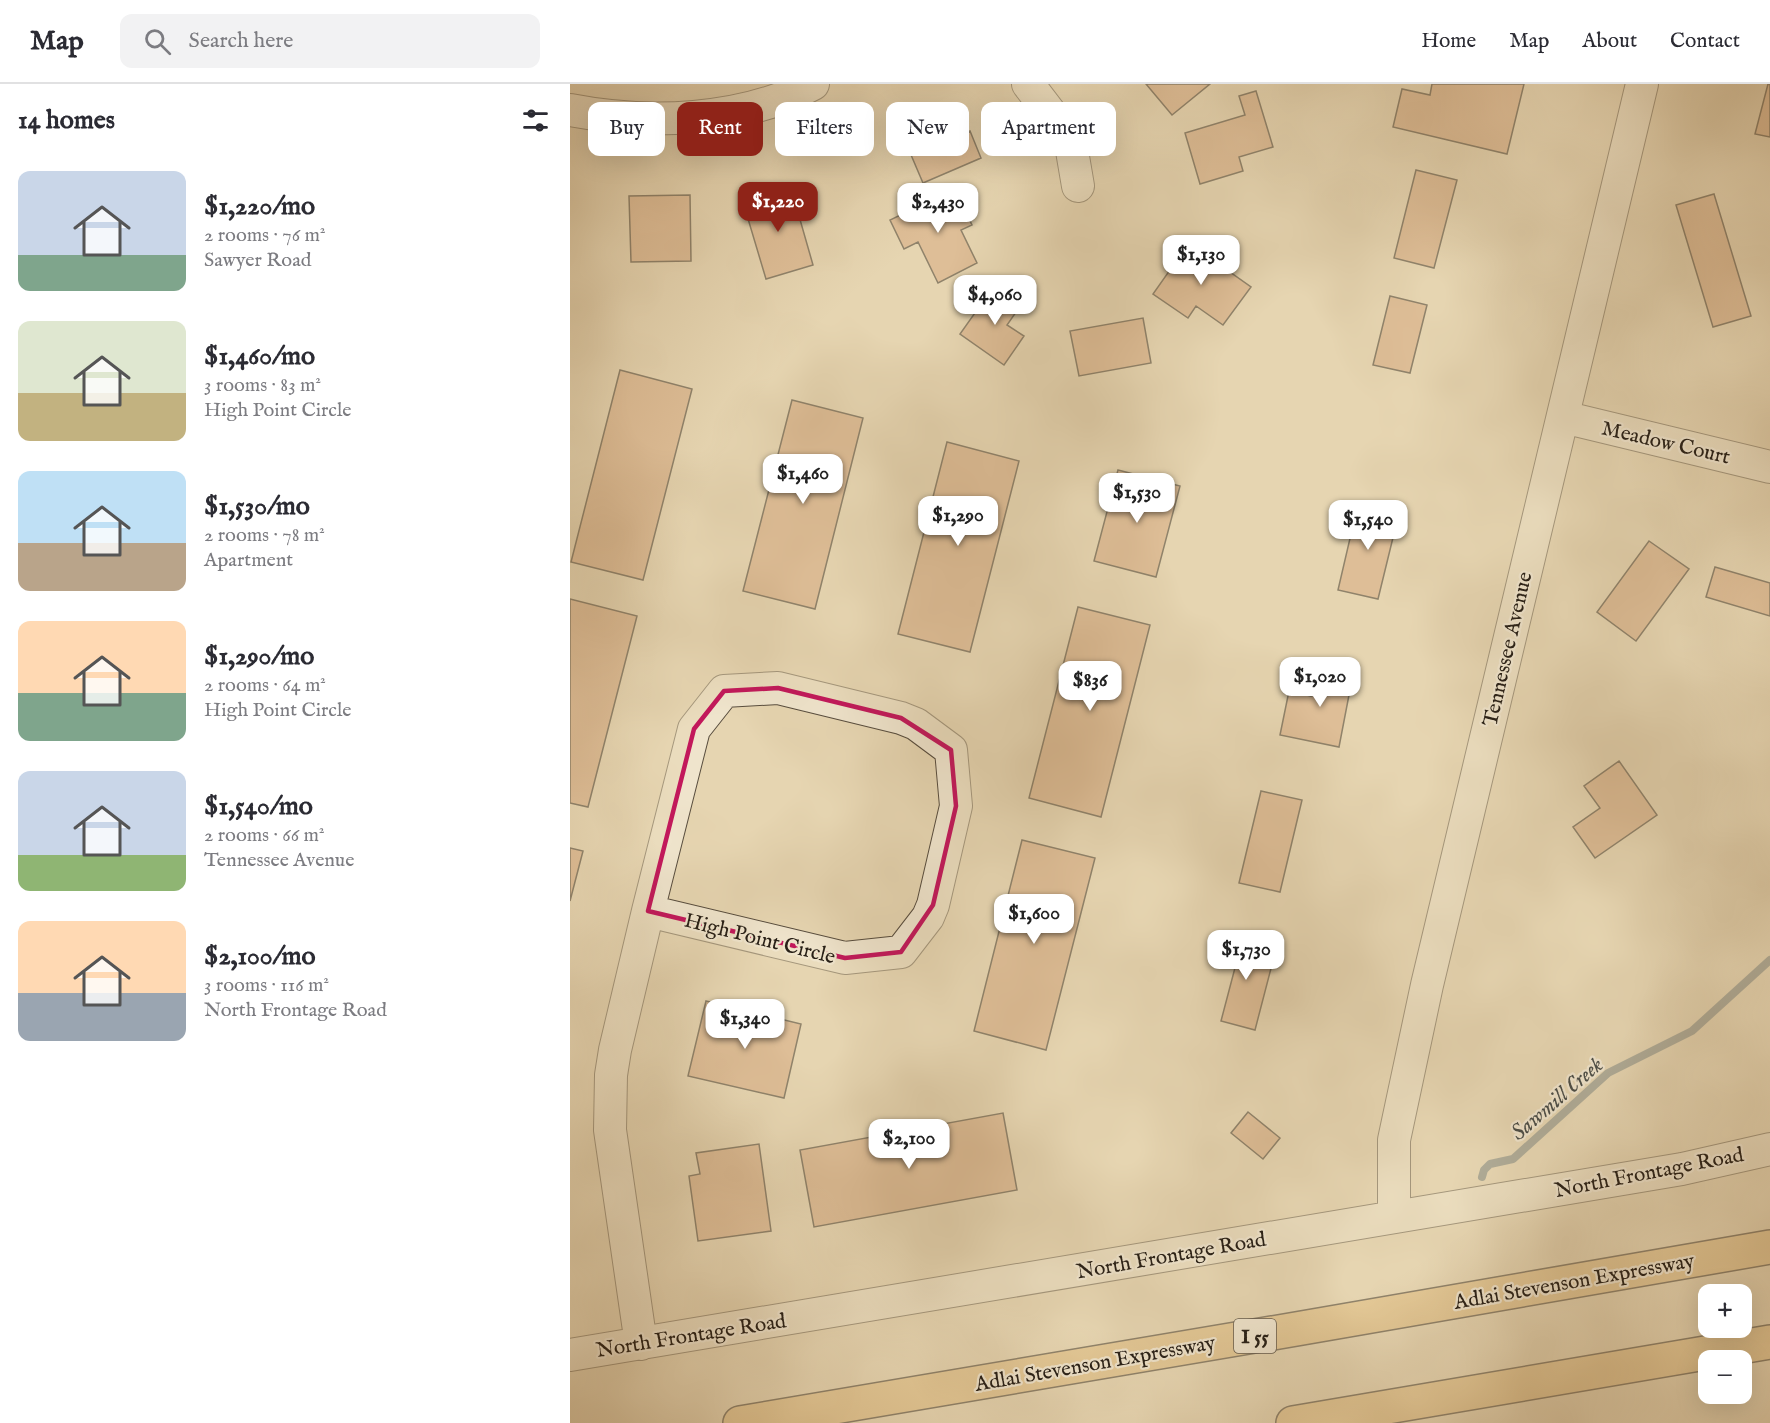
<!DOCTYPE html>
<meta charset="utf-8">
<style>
:root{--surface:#fff;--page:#f2f2f3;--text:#2b2b33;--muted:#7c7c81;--line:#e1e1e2;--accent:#8f2418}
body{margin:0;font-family:"IM FELL English",serif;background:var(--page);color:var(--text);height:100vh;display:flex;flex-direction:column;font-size:22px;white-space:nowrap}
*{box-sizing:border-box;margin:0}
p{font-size:20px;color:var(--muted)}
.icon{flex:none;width:33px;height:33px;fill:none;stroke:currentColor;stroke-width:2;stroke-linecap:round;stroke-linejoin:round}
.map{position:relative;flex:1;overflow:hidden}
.sheet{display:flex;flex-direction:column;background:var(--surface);width:570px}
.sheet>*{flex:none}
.top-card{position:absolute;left:18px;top:18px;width:570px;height:54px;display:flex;gap:12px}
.buttons{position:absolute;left:1128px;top:1200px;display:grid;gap:12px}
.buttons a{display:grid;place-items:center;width:54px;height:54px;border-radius:12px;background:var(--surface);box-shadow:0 6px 24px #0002;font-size:30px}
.price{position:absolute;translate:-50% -51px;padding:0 14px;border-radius:12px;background:#fff;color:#222;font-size:20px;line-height:39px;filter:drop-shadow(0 2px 3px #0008)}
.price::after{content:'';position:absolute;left:50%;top:36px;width:18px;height:14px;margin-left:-9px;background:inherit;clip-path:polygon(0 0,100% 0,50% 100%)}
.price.selected{background:var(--accent);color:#fff}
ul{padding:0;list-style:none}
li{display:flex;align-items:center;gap:18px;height:150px;padding:0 18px}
li span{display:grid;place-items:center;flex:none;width:168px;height:120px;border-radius:12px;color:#555}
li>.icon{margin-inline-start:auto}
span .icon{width:72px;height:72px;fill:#fffc;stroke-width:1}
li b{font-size:26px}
h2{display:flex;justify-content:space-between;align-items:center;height:72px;padding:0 18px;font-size:26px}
.pill{padding:0 21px;border-radius:12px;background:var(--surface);box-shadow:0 6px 24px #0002;font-size:21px;line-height:54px}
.pill.selected{background:var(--accent);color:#fff}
header{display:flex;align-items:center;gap:36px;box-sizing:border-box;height:84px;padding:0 30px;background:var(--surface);border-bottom:2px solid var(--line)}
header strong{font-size:28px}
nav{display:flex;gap:33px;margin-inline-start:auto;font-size:21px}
.search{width:420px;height:54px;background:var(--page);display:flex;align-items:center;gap:15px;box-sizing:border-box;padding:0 21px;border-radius:12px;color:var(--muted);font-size:22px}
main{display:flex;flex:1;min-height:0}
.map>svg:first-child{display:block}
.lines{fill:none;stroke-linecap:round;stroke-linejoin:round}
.stream{stroke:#6e7978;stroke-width:8}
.building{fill:#d6a379;stroke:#282017;stroke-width:1.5}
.minor-casing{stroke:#584d3e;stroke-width:34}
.highway-casing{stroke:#282017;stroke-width:36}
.minor{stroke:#efe4cc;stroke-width:32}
.highway{stroke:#e3ba78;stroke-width:33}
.marked{fill:none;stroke:#c2185b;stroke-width:4.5;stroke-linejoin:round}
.labels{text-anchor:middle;stroke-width:4.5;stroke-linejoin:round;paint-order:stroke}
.shield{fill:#efe4cc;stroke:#645b4d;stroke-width:1.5}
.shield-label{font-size:20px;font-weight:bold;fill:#282017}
.street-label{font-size:21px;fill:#282017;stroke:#efe4cc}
.water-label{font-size:22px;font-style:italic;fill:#4b4d47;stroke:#efe4cc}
</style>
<header>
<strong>Map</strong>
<div class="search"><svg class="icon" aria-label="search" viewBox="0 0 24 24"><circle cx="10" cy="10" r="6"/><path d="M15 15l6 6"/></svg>Search here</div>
<nav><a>Home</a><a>Map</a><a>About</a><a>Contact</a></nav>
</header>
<main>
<section class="sheet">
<h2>14 homes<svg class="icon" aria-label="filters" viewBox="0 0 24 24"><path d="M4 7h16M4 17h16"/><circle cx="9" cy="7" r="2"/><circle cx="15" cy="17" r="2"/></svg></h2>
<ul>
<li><span style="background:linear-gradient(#c9d6e8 70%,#7fa58c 0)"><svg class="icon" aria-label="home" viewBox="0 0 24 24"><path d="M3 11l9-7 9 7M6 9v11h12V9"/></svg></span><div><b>$1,220/mo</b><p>2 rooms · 76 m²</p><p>Sawyer Road</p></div></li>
<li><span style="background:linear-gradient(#dfe7d0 60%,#c2b280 0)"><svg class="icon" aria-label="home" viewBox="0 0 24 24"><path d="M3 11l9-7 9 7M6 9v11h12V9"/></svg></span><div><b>$1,460/mo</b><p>3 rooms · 83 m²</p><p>High Point Circle</p></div></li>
<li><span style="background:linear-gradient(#bfe0f5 60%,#b9a48a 0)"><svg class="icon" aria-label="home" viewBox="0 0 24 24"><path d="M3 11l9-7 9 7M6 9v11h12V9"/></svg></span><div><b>$1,530/mo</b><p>2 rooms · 78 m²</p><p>Apartment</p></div></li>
<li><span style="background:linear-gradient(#ffd9b3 60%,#7fa58c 0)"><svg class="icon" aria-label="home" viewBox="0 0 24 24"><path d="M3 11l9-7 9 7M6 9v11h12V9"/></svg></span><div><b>$1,290/mo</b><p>2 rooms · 64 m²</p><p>High Point Circle</p></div></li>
<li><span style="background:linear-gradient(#c9d6e8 70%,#8fb573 0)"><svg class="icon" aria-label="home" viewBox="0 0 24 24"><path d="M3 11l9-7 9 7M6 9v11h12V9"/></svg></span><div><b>$1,540/mo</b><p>2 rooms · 66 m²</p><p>Tennessee Avenue</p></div></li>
<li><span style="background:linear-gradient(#ffd9b3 60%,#9aa5b1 0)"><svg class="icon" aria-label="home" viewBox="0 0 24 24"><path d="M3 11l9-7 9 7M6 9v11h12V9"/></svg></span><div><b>$2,100/mo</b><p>3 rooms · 116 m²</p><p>North Frontage Road</p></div></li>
</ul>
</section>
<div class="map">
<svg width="1200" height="1339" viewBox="0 0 1200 1339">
<rect width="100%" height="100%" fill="#e6d5b1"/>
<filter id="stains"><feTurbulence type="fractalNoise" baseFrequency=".00333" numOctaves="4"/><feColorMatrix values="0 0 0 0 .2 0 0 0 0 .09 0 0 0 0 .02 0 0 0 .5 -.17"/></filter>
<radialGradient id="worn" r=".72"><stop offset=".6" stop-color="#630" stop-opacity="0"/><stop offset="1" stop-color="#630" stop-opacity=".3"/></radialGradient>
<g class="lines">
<!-- stream -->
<path class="stream" d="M912,1093L914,1086L920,1080L943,1075L1038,989L1122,947L1200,876"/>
</g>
<!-- building -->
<path class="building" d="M576,0H640L602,31Z
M862,0H954L937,70L823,43L832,5L860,11Z
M1198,0H1200V53L1185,50Z
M686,7L703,63L669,73L673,87L630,100L615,49L675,31L669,12Z
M370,20L377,39L366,44L372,58L400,47L411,74L353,99L327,38Z
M846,86L887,96L864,184L824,174Z
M221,104L243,181L196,195L173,118Z
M384,105L402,141L391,146L407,179L368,199L348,158L334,165L320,136Z
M1144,110L1181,232L1143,243L1106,121Z
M120,111L121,177L61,178L59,112Z
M619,159L681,203L653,241L626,222L618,234L583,210Z
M424,202L451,221L437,241L454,252L434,281L390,250Z
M820,212L857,221L840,289L803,281Z
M573,234L581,279L509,292L500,247Z
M50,286L122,305L73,496L1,478Z
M222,316L293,334L245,525L173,507Z
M377,358L449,377L400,568L328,550Z
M548,386L610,402L586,493L524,477Z
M788,420L829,429L808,515L768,506Z
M1079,457L1119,485L1066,557L1027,528Z
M1145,483L1200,499V532L1136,513Z
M0,515L67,532L18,723L0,719Z
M508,523L580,541L531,733L459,714Z
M748,579L784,585L769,663L710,651L719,607L741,612Z
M1049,677L1087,731L1025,774L1003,743L1030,724L1014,702Z
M691,707L732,716L710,808L669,799Z
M452,756L525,774L476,966L404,947Z
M0,764L13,767L0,817Z
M656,852L706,865L685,946L651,937L666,880L650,876Z
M136,917L231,940L214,1014L118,992Z
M678,1028L710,1054L693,1075L661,1049Z
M433,1029L447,1106L244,1143L230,1066Z
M189,1060L201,1147L128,1157L119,1092L130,1090L126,1069Z"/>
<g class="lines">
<defs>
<path id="minor" d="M458,0L500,55L508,102
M0,26C77,41 173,38 243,0
M993,333L1200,383
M208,604L331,634L346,640L381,666L386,722L363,821L358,833L331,868L275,874L78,827L124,645L154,607Z
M824,1133V1056L857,901L1072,0
M71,1260L40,1046L41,991L45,966L78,827
M0,1271L1112,1085L1200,1065"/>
<path id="highway" d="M170,1339L732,1244L1200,1163
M723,1339L1200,1258"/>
</defs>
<!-- minor casing -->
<use href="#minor" class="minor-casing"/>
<!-- highway casing -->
<use href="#highway" class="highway-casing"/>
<!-- minor -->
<use href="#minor" class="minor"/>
<!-- highway -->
<use href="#highway" class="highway"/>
</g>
<!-- marked area -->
<path d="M0 0H1200V1339H0ZM208,604L331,634L381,666L386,722L363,821L331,868L275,874L78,827L124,645L154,607Z" fill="#e6d5b1" fill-opacity=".55" fill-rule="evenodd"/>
<path class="marked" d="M208,604L331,634L381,666L386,722L363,821L331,868L275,874L78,827L124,645L154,607Z"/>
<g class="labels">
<!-- shield labels -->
<rect class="shield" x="664" y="1235" width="42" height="34" rx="4.5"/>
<g class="shield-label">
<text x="685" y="1259">I 55</text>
</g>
<!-- street labels -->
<g class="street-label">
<text transform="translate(1096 358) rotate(13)" y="7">Meadow Court</text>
<text transform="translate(937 565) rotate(-77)" y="7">Tennessee Avenue</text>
<text transform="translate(190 854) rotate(14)" y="7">High Point Circle</text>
<text transform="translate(1079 1088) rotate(-11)" y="7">North Frontage Road</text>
<text transform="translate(601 1171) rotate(-10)" y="7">North Frontage Road</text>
<text transform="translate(1004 1197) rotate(-10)" y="7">Adlai Stevenson Expressway</text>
<text transform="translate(121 1251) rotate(-9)" y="7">North Frontage Road</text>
<text transform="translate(525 1279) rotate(-10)" y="7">Adlai Stevenson Expressway</text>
</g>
<!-- water labels -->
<g class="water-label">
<text transform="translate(986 1014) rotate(-41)" y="8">Sawmill Creek</text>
</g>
</g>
<rect width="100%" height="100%" filter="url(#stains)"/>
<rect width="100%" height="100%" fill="url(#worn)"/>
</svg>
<div class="buttons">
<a>+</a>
<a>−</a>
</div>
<b class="price selected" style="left:208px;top:149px">$1,220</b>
<b class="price" style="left:368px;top:150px">$2,430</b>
<b class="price" style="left:631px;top:202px">$1,130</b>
<b class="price" style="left:425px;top:242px">$4,060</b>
<b class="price" style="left:233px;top:421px">$1,460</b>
<b class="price" style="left:567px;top:440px">$1,530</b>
<b class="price" style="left:388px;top:463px">$1,290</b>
<b class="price" style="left:798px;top:467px">$1,540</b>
<b class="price" style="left:750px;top:624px">$1,020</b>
<b class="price" style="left:520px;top:628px">$836</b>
<b class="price" style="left:464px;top:861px">$1,600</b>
<b class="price" style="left:676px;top:897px">$1,730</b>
<b class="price" style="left:175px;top:966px">$1,340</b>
<b class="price" style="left:339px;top:1086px">$2,100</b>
<div class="top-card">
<a class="pill">Buy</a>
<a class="pill selected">Rent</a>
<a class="pill">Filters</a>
<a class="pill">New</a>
<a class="pill">Apartment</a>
</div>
</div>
</main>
